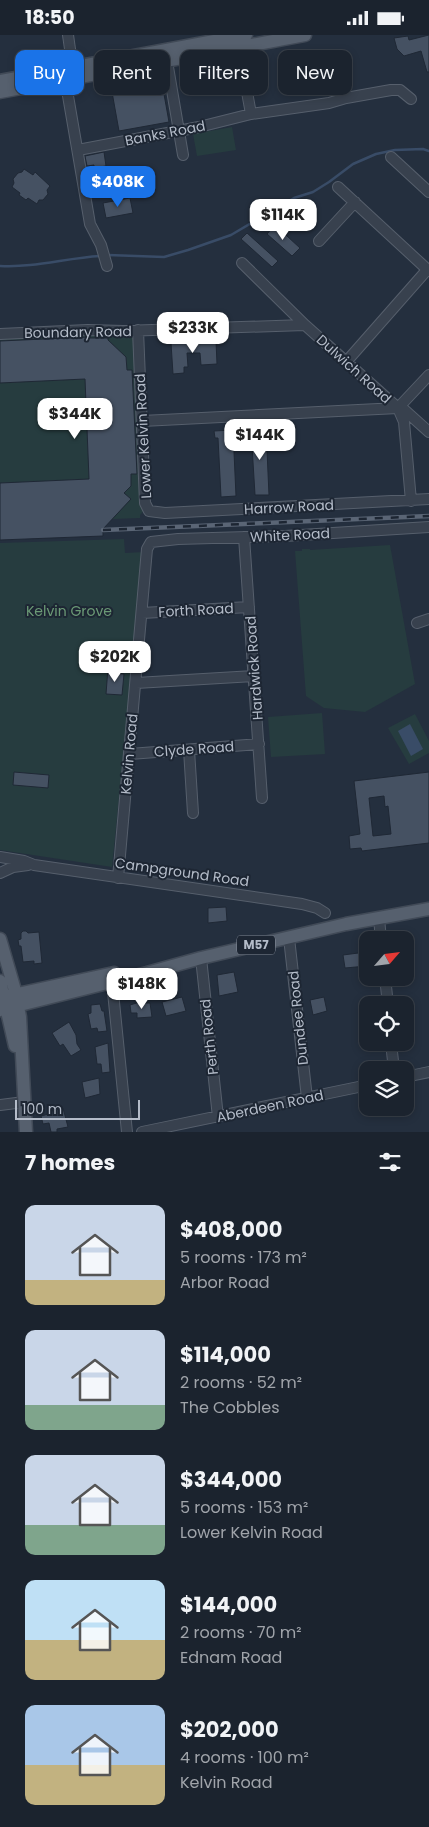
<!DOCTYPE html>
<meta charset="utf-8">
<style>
:root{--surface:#1b232e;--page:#282f3a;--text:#f1f3f6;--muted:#a0a4aa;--line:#39404a;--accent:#1a73e8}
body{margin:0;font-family:Poppins,sans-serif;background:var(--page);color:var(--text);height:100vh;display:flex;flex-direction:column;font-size:19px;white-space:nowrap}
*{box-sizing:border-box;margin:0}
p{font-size:16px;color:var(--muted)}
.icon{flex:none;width:28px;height:28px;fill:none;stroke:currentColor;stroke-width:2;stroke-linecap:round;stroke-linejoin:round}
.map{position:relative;height:1097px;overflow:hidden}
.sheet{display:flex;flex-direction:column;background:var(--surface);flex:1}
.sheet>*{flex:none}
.guide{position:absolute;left:15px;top:15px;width:400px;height:45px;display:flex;gap:10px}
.needle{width:32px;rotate:62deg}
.controls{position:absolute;left:359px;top:896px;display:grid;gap:10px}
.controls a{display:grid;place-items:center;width:55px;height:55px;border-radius:10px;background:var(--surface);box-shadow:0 2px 8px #0003,0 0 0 1px var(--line);font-size:25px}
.scale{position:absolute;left:15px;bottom:12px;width:125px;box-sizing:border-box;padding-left:5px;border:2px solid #b4bcc9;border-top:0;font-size:14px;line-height:18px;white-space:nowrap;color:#b4bcc9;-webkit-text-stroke:4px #1d2633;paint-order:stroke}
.price{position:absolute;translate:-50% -42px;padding:0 11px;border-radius:10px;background:#fff;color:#222;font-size:16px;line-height:32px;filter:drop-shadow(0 1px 2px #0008)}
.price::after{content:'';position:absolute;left:50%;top:30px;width:15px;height:11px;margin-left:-8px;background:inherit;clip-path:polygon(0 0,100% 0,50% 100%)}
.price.selected{background:var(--accent);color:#fff}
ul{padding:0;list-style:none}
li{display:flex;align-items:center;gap:15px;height:125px;padding:0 25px}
li span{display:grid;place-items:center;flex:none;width:140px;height:100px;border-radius:10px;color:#555}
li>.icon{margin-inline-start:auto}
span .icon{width:60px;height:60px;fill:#fffc;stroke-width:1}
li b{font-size:21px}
h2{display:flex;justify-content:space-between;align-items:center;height:60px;padding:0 25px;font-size:21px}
.chip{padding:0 18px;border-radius:10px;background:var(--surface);box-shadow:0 2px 8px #0003,0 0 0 1px var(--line);font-size:18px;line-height:45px}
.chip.selected{background:var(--accent);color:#fff}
.status{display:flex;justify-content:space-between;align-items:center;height:35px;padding:0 25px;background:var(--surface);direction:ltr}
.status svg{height:14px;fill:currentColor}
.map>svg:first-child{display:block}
.green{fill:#263c3f}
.water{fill:#394c67}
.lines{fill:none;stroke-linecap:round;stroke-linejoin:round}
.stream{stroke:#394c67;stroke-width:2.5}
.building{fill:#455162;stroke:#1f2835;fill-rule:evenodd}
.minor-casing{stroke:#565f6c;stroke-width:12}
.major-casing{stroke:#414a57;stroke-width:15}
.minor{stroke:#38414e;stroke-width:10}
.major{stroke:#56606e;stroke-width:12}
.rail-casing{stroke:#5a6575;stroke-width:4.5}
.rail{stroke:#1d2633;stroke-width:2.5;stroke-dasharray:8;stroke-linecap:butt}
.labels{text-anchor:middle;stroke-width:4;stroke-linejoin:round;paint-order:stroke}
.shield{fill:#1d2633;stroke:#878f9c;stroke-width:1}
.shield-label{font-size:12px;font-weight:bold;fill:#b4bcc9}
.street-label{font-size:14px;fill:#b4bcc9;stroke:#1d2633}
.park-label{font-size:14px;fill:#6b9a76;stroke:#1d2633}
</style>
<div class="status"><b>18:50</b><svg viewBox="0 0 49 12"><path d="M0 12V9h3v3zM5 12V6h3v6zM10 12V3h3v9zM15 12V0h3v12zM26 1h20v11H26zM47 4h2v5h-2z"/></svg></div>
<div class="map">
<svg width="429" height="1097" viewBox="0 0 429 1097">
<rect width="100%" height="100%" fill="#242f3e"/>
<!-- green -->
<path class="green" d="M232,92L236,115L197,121L193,99Z
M138,295L147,472L140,480V483L113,484L0,505V299Z
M124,504L125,518L144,517L112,832L0,815V508Z
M390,510L415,649L365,677L324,673L306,661L295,516H302V514H310V515Z
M322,678L325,719L271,722L268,682Z
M415,679L429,706V718L409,729L388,693Z"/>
<!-- water -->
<path class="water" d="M410,689L423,714L411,721L398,696Z"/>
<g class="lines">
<!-- stream -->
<path class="stream" d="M108,220L164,222L188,215L231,200L294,163L313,157L329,147L353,129L376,119L395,115L423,114L429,116
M0,231C34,233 66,223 100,221"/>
</g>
<!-- building -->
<path class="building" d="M429,0V37H427L421,16L404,21L397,14L394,3L408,1L409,5Z
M162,48L169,87L119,96L112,57Z
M104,117L106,131L94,133V130L87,131L85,121Z
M24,134L33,140L35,137L50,151L47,155L48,159L43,165H39L37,169L28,163L26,165L19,160L20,158L12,152L14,148L13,144L18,138L22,137Z
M130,163L133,178L106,183L103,168Z
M275,190L300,213L292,221L267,199Z
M247,198L278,226L272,232L241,204Z
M88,302L90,303H108V305L126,322L127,335H132L137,439H131V451L124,458L131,464L103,494V501L0,505V448L89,444L85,344L0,348V306Z
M216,306L217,329L201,330L200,318H187L188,332H184V338L173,339L171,308Z
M266,393L269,460H255L251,394Z
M233,395L236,461L221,462L218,403H215L214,396Z
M108,633L114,634V638L124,639L122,660L106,659Z
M14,737L49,740L48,753L13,750Z
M429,737V808L362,816L361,813L350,814L349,801L360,799L354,746ZM384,761L385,772L388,771L391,799L373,801L369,763Z
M226,872L227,886L208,888V873Z
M23,896H26L28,898L39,897L42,928L34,929V926L23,927L21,911H19L18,905L21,904V898Z
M366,917L367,931L345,933L343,920Z
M234,937L238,957L219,961L217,940Z
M182,962L186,976L166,981L162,967Z
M324,962L327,976L313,980L310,965Z
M143,966L144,968H150L152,982L137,983V978H131L130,970Z
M100,969L102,976H104L107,996L98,997L97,993L91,994L88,979L91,978V970Z
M69,987L76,1000L77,1009L81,1015L71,1021L63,1009L60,1011L52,998Z
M108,1008L110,1037L102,1038L101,1029H97L95,1012Z
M99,1043L100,1059L85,1063L82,1047Z
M63,1073L68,1092L57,1094V1097H51L49,1088L43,1089L41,1081L49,1079V1077Z"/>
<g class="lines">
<defs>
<path id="minor" d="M68,0L71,21L66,44L67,55L90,189L101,210L107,231
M239,13L251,79
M167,26L183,120
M78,115L199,92L251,79L329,68L346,63L391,55H400L411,64
M391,122L429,157
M338,152L429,236
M319,206L355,167
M242,228L305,290L398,373L404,387L411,466
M138,295L145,468L149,476L165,478L429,464
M0,299L88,295L123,296L305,290
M346,327L427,235
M400,371L429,397
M142,386L398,373L429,340
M244,502L262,763
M142,578L249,572
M417,588L429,584
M136,648L254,641
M189,715L193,778
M130,719L259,709
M0,822L24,826L34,830L302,869L317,873L325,878
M0,838L13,832L28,830
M118,843L147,514L151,507L178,504L285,501L429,492
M379,883L381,905
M289,903L307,1063
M201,923L218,1082
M385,942L388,970
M112,947L127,1097
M391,1008L394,1035
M405,1042L429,1037
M0,1070L24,1067
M142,1097L368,1050"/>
<path id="major" d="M0,46L246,0
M0,57L305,0
M0,904L14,952L20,982L26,1097
M0,946L15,1011
M0,963L114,938
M0,975L147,938L201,923L346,889L429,874"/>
</defs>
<!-- minor casing -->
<use href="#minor" class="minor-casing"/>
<!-- major casing -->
<use href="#major" class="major-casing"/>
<!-- minor -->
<use href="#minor" class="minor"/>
<!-- major -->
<use href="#major" class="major"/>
<defs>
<path id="rail" d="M103,495L429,481"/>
</defs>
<!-- rail casing -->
<use href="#rail" class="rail-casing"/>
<!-- rail -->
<use href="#rail" class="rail"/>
</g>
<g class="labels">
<!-- shield labels -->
<rect class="shield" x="237" y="900.5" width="38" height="19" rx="4"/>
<g class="shield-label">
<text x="256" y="914">M57</text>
</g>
<!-- street labels -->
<g class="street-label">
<text transform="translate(165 98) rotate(-11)" y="5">Banks Road</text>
<text transform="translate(78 297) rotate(-1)" y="5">Boundary Road</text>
<text transform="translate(354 334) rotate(42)" y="5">Dulwich Road</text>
<text transform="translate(143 401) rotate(-93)" y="5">Lower Kelvin Road</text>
<text transform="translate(289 472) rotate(-3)" y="5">Harrow Road</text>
<text transform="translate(290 500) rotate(-3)" y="5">White Road</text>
<text transform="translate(196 575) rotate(-3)" y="5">Forth Road</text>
<text transform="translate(254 633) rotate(-94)" y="5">Hardwick Road</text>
<text transform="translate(194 714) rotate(-4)" y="5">Clyde Road</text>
<text transform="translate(129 719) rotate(-85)" y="5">Kelvin Road</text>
<text transform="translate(182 837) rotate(8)" y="5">Campground Road</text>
<text transform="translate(298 983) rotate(-96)" y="5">Dundee Road</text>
<text transform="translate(209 1002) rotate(-96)" y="5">Perth Road</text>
<text transform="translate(270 1071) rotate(-12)" y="5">Aberdeen Road</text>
</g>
<!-- park labels -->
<g class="park-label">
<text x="69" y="581">Kelvin Grove</text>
</g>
</g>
</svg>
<div class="controls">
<a><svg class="needle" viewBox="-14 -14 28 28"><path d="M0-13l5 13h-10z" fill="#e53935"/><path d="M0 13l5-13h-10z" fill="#a0a4aa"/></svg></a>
<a><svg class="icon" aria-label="locate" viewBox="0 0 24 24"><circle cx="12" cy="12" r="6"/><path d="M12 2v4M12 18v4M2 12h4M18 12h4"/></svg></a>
<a><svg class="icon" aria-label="layers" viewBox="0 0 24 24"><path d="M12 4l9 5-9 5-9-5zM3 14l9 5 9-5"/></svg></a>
</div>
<div class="scale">100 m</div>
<b class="price selected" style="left:118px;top:173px">$408K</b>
<b class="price" style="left:283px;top:206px">$114K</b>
<b class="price" style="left:193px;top:319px">$233K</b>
<b class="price" style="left:75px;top:405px">$344K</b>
<b class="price" style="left:260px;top:426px">$144K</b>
<b class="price" style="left:115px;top:648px">$202K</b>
<b class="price" style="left:142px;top:975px">$148K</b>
<div class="guide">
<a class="chip selected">Buy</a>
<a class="chip">Rent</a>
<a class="chip">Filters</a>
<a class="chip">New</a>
</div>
</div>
<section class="sheet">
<h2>7 homes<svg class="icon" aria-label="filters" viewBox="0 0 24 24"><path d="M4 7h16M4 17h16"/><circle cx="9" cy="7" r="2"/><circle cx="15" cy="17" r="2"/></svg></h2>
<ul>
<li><span style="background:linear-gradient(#c9d6e8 75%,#c2b280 0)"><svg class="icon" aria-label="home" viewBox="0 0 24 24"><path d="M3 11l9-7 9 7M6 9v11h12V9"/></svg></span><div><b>$408,000</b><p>5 rooms · 173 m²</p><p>Arbor Road</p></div></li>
<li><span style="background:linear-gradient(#c9d6e8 75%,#7fa58c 0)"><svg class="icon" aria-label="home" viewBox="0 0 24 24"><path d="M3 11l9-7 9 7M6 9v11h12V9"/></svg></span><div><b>$114,000</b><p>2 rooms · 52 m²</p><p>The Cobbles</p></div></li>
<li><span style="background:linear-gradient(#c9d6e8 70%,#7fa58c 0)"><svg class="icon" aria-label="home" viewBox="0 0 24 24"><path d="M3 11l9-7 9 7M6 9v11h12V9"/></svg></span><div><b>$344,000</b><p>5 rooms · 153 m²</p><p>Lower Kelvin Road</p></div></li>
<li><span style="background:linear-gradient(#bfe0f5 60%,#c2b280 0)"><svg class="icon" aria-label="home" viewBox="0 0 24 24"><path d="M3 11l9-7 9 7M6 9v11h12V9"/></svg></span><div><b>$144,000</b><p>2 rooms · 70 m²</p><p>Ednam Road</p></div></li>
<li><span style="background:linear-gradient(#a9c7e8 60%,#c2b280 0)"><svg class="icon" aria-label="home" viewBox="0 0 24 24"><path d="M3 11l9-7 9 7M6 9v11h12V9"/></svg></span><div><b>$202,000</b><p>4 rooms · 100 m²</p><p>Kelvin Road</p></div></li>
</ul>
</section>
